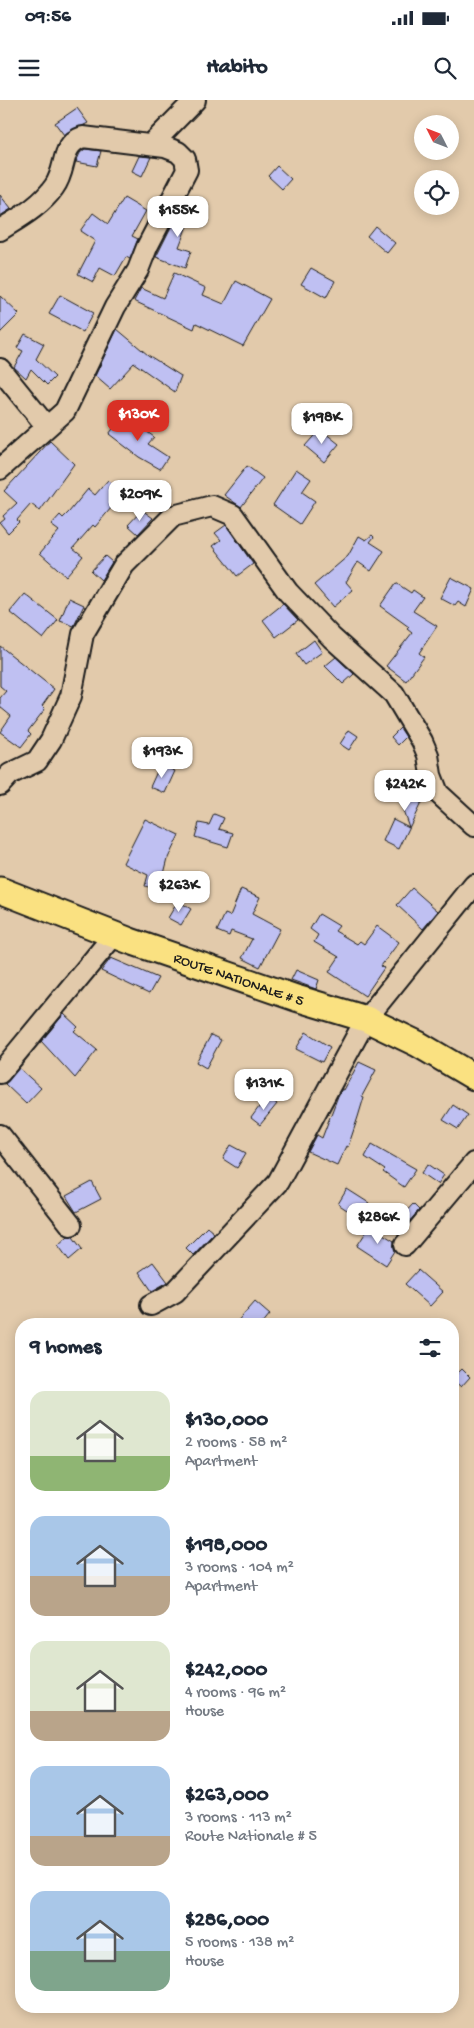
<!DOCTYPE html>
<meta charset="utf-8">
<style>
:root{--surface:#fff;--page:#f2f2f3;--text:#1f2937;--muted:#747a83;--accent:#d93025}
body{margin:0;font-family:"Gochi Hand",sans-serif;background:var(--page);color:var(--text);height:100vh;display:flex;flex-direction:column;font-size:19px;white-space:nowrap}
*{box-sizing:border-box;margin:0}
p{font-size:16px;color:var(--muted)}
.icon{flex:none;width:28px;height:28px;fill:none;stroke:currentColor;stroke-width:2;stroke-linecap:round;stroke-linejoin:round}
.map{position:relative;flex:1;overflow:hidden}
.side{position:absolute;left:15px;top:1218px;width:444px;height:695px;display:flex;flex-direction:column;background:var(--surface);border-radius:20px;box-shadow:0 2px 12px #0003}
.side>*{flex:none}
.needle{width:32px;rotate:312deg}
.buttons{position:absolute;left:414px;top:15px;display:grid;gap:10px}
.buttons a{display:grid;place-items:center;width:45px;height:45px;border-radius:50%;background:var(--surface);box-shadow:0 2px 12px #0003;font-size:25px}
.price{position:absolute;translate:-50% -42px;padding:0 11px;border-radius:10px;background:#fff;color:#222;font-size:16px;line-height:32px;filter:drop-shadow(0 1px 2px #0008)}
.price::after{content:'';position:absolute;left:50%;top:30px;width:15px;height:11px;margin-left:-8px;background:inherit;clip-path:polygon(0 0,100% 0,50% 100%)}
.price.current{background:var(--accent);color:#fff}
ul{padding:0;list-style:none}
li{display:flex;align-items:center;gap:15px;height:125px;padding:0 15px}
li span{display:grid;place-items:center;flex:none;width:140px;height:100px;border-radius:15px;color:#555}
li>.icon{margin-inline-start:auto}
span .icon{width:60px;height:60px;fill:#fffc;stroke-width:1}
li b{font-size:21px}
h2{display:flex;justify-content:space-between;align-items:center;height:60px;padding:0 15px;font-size:21px}
.status{display:flex;justify-content:space-between;align-items:center;height:35px;padding:0 25px;background:var(--surface);direction:ltr}
.status svg{height:14px;fill:currentColor}
header{display:flex;justify-content:space-between;align-items:center;height:65px;padding:0 15px;background:var(--surface);font-size:22px;font-weight:700}
.map>svg:first-child{display:block}
.building{fill:#bfc0f2;stroke:#1c1c1c}
.lines{fill:none;stroke-linecap:round;stroke-linejoin:round}
.minor-casing{stroke:#1c1c1c;stroke-width:24}
.major-casing{stroke:#1c1c1c;stroke-width:29}
.minor{stroke:#e2caab;stroke-width:20}
.major{stroke:#fae181;stroke-width:25}
.labels{text-anchor:middle;stroke-width:4.5;stroke-linejoin:round;paint-order:stroke}
.street-label{font-size:15px;fill:#1c1c1c;stroke:#e2caab}
</style>
<div class="status"><b>09:56</b><svg viewBox="0 0 49 12"><path d="M0 12V9h3v3zM5 12V6h3v6zM10 12V3h3v9zM15 12V0h3v12zM26 1h20v11H26zM47 4h2v5h-2z"/></svg></div>
<header><svg class="icon" aria-label="menu" viewBox="0 0 24 24"><path d="M4 6h16M4 12h16M4 18h16"/></svg>Habito<svg class="icon" aria-label="search" viewBox="0 0 24 24"><circle cx="10" cy="10" r="6"/><path d="M15 15l6 6"/></svg></header>
<div class="map">
<svg width="474" height="1928" viewBox="0 0 474 1928">
<rect width="100%" height="100%" fill="#e2caab"/>
<filter id="ink" filterUnits="userSpaceOnUse"><feTurbulence type="fractalNoise" baseFrequency=".02" numOctaves="2"/><feDisplacementMap in="SourceGraphic" scale="10" xChannelSelector="R" yChannelSelector="G"/><feConvolveMatrix kernelMatrix="1 2 1 2 8 2 1 2 1" color-interpolation-filters="sRGB"/></filter>
<g filter="url(#ink)">
<!-- building -->
<path class="building" d="M77,8L88,23L64,35L55,23Z
M85,49L101,51L97,66L76,62L80,53Z
M139,56L151,57L142,76L132,71Z
M277,66L291,79L282,89L268,76Z
M0,95L11,109L0,116Z
M124,98L146,111L132,136L138,139L130,159L126,157L115,176L100,168L93,182L78,174L95,141L80,131L93,113L108,124Z
M182,105L199,111L194,125L188,123L179,147L191,151L185,168L156,157Z
M375,126L395,143L387,153L367,136Z
M311,168L335,181L326,198L301,184Z
M174,173L206,188L203,195L224,204L236,181L270,199L243,246L196,223L194,229L134,201L141,188L163,198Z
M60,195L93,213L83,232L49,214Z
M0,196L19,214L0,233Z
M117,229L148,255L181,276L175,292L134,263L110,289L95,276Z
M25,234L44,244L36,259L55,277L47,285L31,269L26,278L14,267L23,251L17,248Z
M124,315L154,337L148,344L168,357L160,369L139,357L109,334Z
M320,329L339,344L324,362L305,346Z
M50,341L74,364L40,411L31,404L17,420L19,422L8,433L0,423L5,419L3,416L17,403L4,391Z
M247,366L263,378L241,407L224,395Z
M296,369L311,379L302,392L315,401L300,424L273,405Z
M108,380L122,395L95,427L93,425L73,448L83,456L66,476L40,453L59,431L51,425L60,415L63,418L69,412L88,389L95,395Z
M142,410L153,418L138,434L128,425Z
M226,425L253,464L237,476L213,446L221,440L215,433Z
M372,435L374,437L370,442L384,451L371,471L358,462L346,482L353,490L333,507L314,485L348,456L359,436L366,440Z
M105,456L112,462L101,480L91,471Z
M451,477L474,489L466,507L458,502L455,506L440,498Z
M396,483L411,493L413,490L423,497L413,511L437,526L419,553L424,557L406,581L386,566L412,533L407,529L409,527L380,506Z
M25,494L58,520L43,539L10,512Z
M69,498L84,505L74,526L60,521Z
M283,504L298,520L276,537L263,520Z
M314,540L322,552L304,565L296,554Z
M0,546L54,589L42,606L45,609L28,631L31,634L21,647L0,632L11,616L0,607V598L6,591L0,586Z
M336,557L354,574L343,584L325,566Z
M400,628L406,637L398,645L391,637Z
M349,630L358,636L349,650L340,644Z
M160,665L175,671L165,693L150,687Z
M409,678L425,692L427,697L421,703L399,749L383,741L393,719L409,727L399,699L394,694Z
M214,714L224,718L219,729L233,733L228,747L195,737L199,723L209,725Z
M145,719L179,735L168,758L160,790L145,786L148,775L123,763Z
M412,788L438,811L423,829L397,805Z
M241,789L260,797L252,814L280,829L260,867L242,858L252,839L231,831L229,836L217,831L225,814L230,816Z
M178,801L191,809L181,825L168,818Z
M319,814L339,826L335,831L357,844L360,841L364,844L377,826L399,842L381,866L384,868L365,896L329,872L339,857L314,842L318,835L310,829Z
M111,858L158,878L149,894L101,871Z
M296,870L319,880L316,889L291,880Z
M64,914L78,927L74,931L97,950L75,978L41,941Z
M306,932L330,947L322,962L296,949Z
M211,935L221,940L206,968L196,962Z
M359,962L376,970L362,996L364,997L358,1017L348,1047L346,1046L337,1065L308,1052L317,1035L322,1038L338,996L342,989L344,990Z
M19,968L41,988L26,1004L5,984Z
M267,996L277,1004L260,1025L251,1018Z
M453,1005L468,1015L458,1029L443,1020Z
M372,1044L416,1069L404,1087L383,1072L385,1070L365,1057Z
M231,1045L246,1053L237,1068L223,1059Z
M428,1064L444,1075L438,1084L422,1073Z
M92,1082L101,1099L76,1112L66,1096Z
M347,1089L369,1103L359,1118L338,1104Z
M413,1104L419,1110L409,1122L402,1116Z
M370,1126L394,1141L395,1151L386,1165L357,1146Z
M207,1127L214,1133L193,1155L186,1148Z
M68,1136L73,1137L82,1149L69,1160L58,1145Z
M153,1162L168,1182L152,1191L139,1172Z
M418,1170L443,1192L430,1206L405,1184Z
M255,1201L270,1214L262,1224H235Z
M462,1269L470,1277L461,1287L452,1279Z"/>
<g class="lines">
<defs>
<path id="minor" d="M151,45L195,0
M0,130C19,118 41,106 54,87C68,68 59,45 83,37L165,47L178,52L185,59L187,70L147,147L138,170L115,207L65,311L0,369
M0,269L47,327
M0,685L10,674L37,661L51,640L71,596L83,534L124,465L173,416L212,406L233,415L288,492L332,538L394,594L422,641L428,655L431,675L438,693L474,726
M0,973L114,835
M0,1035L71,1125
M405,1145L474,1063
M151,1205L175,1192L278,1082L366,919L474,785"/>
<g id="major">
<path id="s1" d="M0,790L130,841L296,898L366,919L418,944L474,977"/>
</g>
</defs>
<!-- minor casing -->
<use href="#minor" class="minor-casing"/>
<!-- major casing -->
<use href="#major" class="major-casing"/>
<!-- minor -->
<use href="#minor" class="minor"/>
<!-- major -->
<use href="#major" class="major"/>
</g>
</g>
<g class="labels">
<!-- street labels -->
<g class="street-label">
<text dy="5" stroke="none"><textPath href="#s1" startOffset="255">ROUTE NATIONALE # 5</textPath></text>
</g>
</g>
</svg>
<div class="buttons">
<a><svg class="needle" viewBox="-14 -14 28 28"><path d="M0-13l5 13h-10z" fill="#e53935"/><path d="M0 13l5-13h-10z" fill="#747a83"/></svg></a>
<a><svg class="icon" aria-label="locate" viewBox="0 0 24 24"><circle cx="12" cy="12" r="6"/><path d="M12 2v4M12 18v4M2 12h4M18 12h4"/></svg></a>
</div>
<b class="price" style="left:178px;top:138px">$155K</b>
<b class="price current" style="left:138px;top:342px">$130K</b>
<b class="price" style="left:322px;top:345px">$198K</b>
<b class="price" style="left:140px;top:422px">$209K</b>
<b class="price" style="left:162px;top:679px">$193K</b>
<b class="price" style="left:405px;top:712px">$242K</b>
<b class="price" style="left:179px;top:813px">$263K</b>
<b class="price" style="left:264px;top:1011px">$131K</b>
<b class="price" style="left:378px;top:1145px">$286K</b>
<section class="side">
<h2>9 homes<svg class="icon" aria-label="filters" viewBox="0 0 24 24"><path d="M4 7h16M4 17h16"/><circle cx="9" cy="7" r="2"/><circle cx="15" cy="17" r="2"/></svg></h2>
<ul>
<li><span style="background:linear-gradient(#dfe7d0 65%,#8fb573 0)"><svg class="icon" aria-label="home" viewBox="0 0 24 24"><path d="M3 11l9-7 9 7M6 9v11h12V9"/></svg></span><div><b>$130,000</b><p>2 rooms · 58 m²</p><p>Apartment</p></div></li>
<li><span style="background:linear-gradient(#a9c7e8 60%,#b9a48a 0)"><svg class="icon" aria-label="home" viewBox="0 0 24 24"><path d="M3 11l9-7 9 7M6 9v11h12V9"/></svg></span><div><b>$198,000</b><p>3 rooms · 104 m²</p><p>Apartment</p></div></li>
<li><span style="background:linear-gradient(#dfe7d0 70%,#b9a48a 0)"><svg class="icon" aria-label="home" viewBox="0 0 24 24"><path d="M3 11l9-7 9 7M6 9v11h12V9"/></svg></span><div><b>$242,000</b><p>4 rooms · 96 m²</p><p>House</p></div></li>
<li><span style="background:linear-gradient(#a9c7e8 70%,#b9a48a 0)"><svg class="icon" aria-label="home" viewBox="0 0 24 24"><path d="M3 11l9-7 9 7M6 9v11h12V9"/></svg></span><div><b>$263,000</b><p>3 rooms · 113 m²</p><p>Route Nationale # 5</p></div></li>
<li><span style="background:linear-gradient(#a9c7e8 60%,#7fa58c 0)"><svg class="icon" aria-label="home" viewBox="0 0 24 24"><path d="M3 11l9-7 9 7M6 9v11h12V9"/></svg></span><div><b>$286,000</b><p>5 rooms · 138 m²</p><p>House</p></div></li>
</ul>
</section>
</div>
